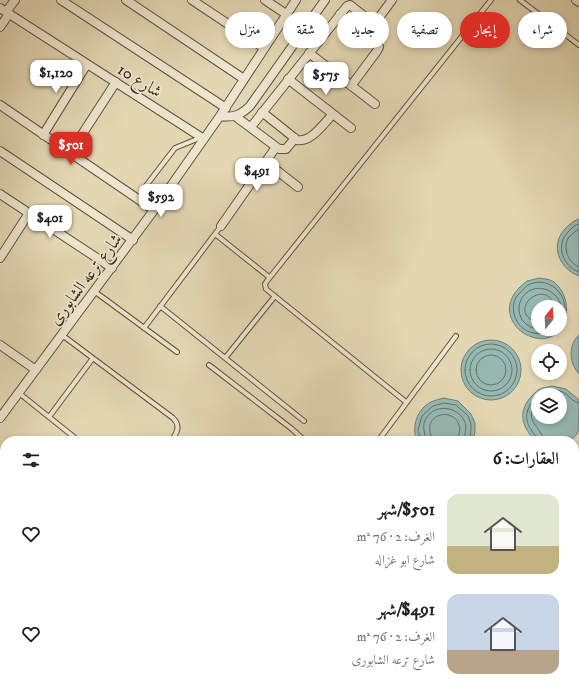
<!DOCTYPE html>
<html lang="ar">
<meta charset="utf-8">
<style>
:root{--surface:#fff;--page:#f2f2f2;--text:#202124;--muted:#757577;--accent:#d93025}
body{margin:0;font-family:"IM FELL DW Pica",Amiri,serif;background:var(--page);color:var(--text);direction:rtl;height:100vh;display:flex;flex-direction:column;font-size:15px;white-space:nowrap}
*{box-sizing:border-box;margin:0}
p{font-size:13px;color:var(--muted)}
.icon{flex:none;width:22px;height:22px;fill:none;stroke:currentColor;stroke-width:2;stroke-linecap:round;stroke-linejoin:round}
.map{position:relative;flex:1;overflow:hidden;direction:ltr}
.panel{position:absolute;left:0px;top:436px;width:579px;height:256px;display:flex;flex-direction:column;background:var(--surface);border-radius:16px 16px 0 0;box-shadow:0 2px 6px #0003;direction:rtl}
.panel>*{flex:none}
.hud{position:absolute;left:12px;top:12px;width:555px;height:36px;direction:rtl;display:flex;gap:8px}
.needle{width:26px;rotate:18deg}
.tools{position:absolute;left:531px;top:300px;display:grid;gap:8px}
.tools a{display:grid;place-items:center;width:36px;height:36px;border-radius:50%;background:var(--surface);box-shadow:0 2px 6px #0003;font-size:20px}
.price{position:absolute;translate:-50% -34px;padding:0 9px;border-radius:8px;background:#fff;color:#222;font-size:13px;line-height:26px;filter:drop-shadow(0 1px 2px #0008)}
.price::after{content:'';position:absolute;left:50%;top:24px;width:12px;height:9px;margin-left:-6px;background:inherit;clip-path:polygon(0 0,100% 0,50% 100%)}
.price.selected{background:var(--accent);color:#fff}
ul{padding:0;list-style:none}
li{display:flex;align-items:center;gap:12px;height:100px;padding:0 20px}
li span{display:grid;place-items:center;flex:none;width:112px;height:80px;border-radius:12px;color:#555}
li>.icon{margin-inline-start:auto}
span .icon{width:48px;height:48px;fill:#fffc;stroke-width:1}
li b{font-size:17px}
h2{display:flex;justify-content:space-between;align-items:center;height:48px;padding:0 20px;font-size:17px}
.chip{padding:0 14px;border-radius:18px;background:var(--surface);box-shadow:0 2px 6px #0003;font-size:14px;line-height:36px}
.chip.selected{background:var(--accent);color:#fff}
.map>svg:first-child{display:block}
.water{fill:#96b8b2;stroke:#707f75;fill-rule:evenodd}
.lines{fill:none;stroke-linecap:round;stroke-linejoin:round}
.shore{stroke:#667066;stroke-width:1}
.service-casing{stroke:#615440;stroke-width:6}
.minor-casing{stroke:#615440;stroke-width:10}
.service{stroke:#ede5ce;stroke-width:4}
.minor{stroke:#ede5ce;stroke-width:8}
.labels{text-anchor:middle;stroke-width:3.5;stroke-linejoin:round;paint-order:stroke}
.street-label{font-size:17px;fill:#362919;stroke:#ede5ce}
</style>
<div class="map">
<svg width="579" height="692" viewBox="0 0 579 692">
<rect width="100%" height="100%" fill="#e3d7b3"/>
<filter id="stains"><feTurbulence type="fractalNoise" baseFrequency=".005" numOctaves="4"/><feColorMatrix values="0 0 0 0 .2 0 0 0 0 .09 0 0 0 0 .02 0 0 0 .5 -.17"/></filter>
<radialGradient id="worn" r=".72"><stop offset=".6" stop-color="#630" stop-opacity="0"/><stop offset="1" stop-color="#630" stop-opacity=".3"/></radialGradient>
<!-- water -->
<path class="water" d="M579,219V276C559,269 549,244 566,228C570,224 573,221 579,219Z
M539,278C544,279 550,279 554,282C579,303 564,348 532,337C523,334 518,330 513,322C506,309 510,297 520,287C523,285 525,282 527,281C531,280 535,279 539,278ZM538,307H560V329H538Z
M579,335V374C569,363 568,345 579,335Z
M461 370a30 30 0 1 1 60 0a30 30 0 1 1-60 0Z
M552,386L566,389L579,400C579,408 579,426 578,432C573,445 548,441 536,441C521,427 517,410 533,395C535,393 537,390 540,389C544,387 549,387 552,386ZM538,395H560V417H538Z
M444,398L458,401L471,414L475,423V432L473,441H417C411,427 417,409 431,402C435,400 440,399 444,398Z
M574,519L579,523V647L574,644Z"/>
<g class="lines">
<!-- shore -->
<path class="shore" d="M579,224C574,225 572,228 569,231C555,244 562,266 579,272
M579,229C576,231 572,234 569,237C562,247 568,263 579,267
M538,323C503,311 547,275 555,307
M542,329C535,330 527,326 523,321C509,301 534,276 555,295C561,301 562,307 560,315
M556,329C541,338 521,334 515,317C512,309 513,299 519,294C522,291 525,287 528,285C552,273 576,302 560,325
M465 370a26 26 0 1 1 52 0a26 26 0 1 1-52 0Z
M470 370a21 21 0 1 1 42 0a21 21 0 1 1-42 0Z
M476 370a15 15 0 1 1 30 0a15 15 0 1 1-30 0Z
M539,395C545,389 559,388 566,394C570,397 573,402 579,403
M538,396C527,406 522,417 532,431C534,435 538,436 539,441
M538,403C520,419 543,428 544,441
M421,441L418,430L422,416L433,406L444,403L456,405L468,416L471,424V431L469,441
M426,441C425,435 423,429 424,423C430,404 455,404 464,420C468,427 464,434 464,441
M432,441C431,436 429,430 430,425C434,411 455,411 459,425C461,430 458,436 458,441"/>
<defs>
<path id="service" d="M520,0L579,45
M142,191L175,148L202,137
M215,234L269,277
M94,291L177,352
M160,306L304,421
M144,328L221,226
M62,335L173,418C181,426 177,433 171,441
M226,357L275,296
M209,365L292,429L305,441
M19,393L79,441
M406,402L266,289L265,284L267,281L491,0
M49,417L93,358
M378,441L456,336
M574,669L579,674"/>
<path id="minor" d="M61,0L226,108
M126,0L244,79
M192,0L264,48
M265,0L286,14
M576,0L579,2
M0,8L204,139
M6,12L15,0
M340,14L378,44L379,47L377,51L351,86
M0,27L9,14
M309,53L375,104
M288,79L351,128
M0,105L154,210
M262,112L297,140C311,143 324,123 333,114
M220,116C233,118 241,115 250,106L325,0
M235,116L279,149H286L295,138
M251,127L347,6L350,5L369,20L374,21L378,19L392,0
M43,135L87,64
M0,151L133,240
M70,153L116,82
M266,162L298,187
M0,194L112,268
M221,226L276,147
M0,258L29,213
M0,345L36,370
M0,418L154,210L220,116L296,0
M0,557L5,561
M362,687L370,692"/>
</defs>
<!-- service casing -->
<use href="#service" class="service-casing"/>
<!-- minor casing -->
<use href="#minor" class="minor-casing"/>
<!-- service -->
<use href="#service" class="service"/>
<!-- minor -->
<use href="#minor" class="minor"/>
</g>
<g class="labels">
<!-- street labels -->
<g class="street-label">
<text transform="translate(140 80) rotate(32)" y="6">شارع 10</text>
<text transform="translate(85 279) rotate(-53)" y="6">شارع ترعه الشابورى</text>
</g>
</g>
<rect width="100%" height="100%" filter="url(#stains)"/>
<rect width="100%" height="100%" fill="url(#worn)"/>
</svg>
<div class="tools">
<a><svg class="needle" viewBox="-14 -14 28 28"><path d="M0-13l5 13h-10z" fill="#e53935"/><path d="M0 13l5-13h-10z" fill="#757577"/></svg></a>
<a><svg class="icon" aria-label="locate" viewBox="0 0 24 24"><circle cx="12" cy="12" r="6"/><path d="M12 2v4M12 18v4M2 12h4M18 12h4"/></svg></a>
<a><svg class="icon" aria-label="layers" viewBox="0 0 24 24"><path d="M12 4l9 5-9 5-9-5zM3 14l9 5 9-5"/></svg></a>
</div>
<b class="price" style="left:56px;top:94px">$1,120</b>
<b class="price" style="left:326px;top:96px">$575</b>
<b class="price selected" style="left:71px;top:166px">$501</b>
<b class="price" style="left:257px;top:192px">$491</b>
<b class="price" style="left:161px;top:218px">$592</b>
<b class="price" style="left:50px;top:239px">$401</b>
<div class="hud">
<a class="chip">شراء</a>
<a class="chip selected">إيجار</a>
<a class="chip">تصفية</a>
<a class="chip">جديد</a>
<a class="chip">شقة</a>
<a class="chip">منزل</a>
</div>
<section class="panel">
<h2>العقارات: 6<svg class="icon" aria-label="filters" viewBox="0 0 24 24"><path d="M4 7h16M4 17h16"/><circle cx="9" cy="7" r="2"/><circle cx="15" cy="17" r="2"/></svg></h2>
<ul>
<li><span style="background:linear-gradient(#dfe7d0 65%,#c2b280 0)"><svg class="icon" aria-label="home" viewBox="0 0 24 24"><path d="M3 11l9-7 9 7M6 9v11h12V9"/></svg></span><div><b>$501/شهر</b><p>الغرف: 2 · 76 m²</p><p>شارع ابو غزاله</p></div><svg class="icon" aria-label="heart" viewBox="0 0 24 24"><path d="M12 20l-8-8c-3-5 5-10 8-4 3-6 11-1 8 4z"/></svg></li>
<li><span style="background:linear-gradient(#c9d6e8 70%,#b9a48a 0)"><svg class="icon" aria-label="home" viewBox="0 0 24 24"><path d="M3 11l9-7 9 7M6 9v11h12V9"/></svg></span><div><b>$491/شهر</b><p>الغرف: 2 · 76 m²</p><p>شارع ترعه الشابورى</p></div><svg class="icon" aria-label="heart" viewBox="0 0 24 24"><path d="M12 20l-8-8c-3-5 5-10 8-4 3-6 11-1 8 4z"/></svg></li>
</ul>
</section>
</div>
